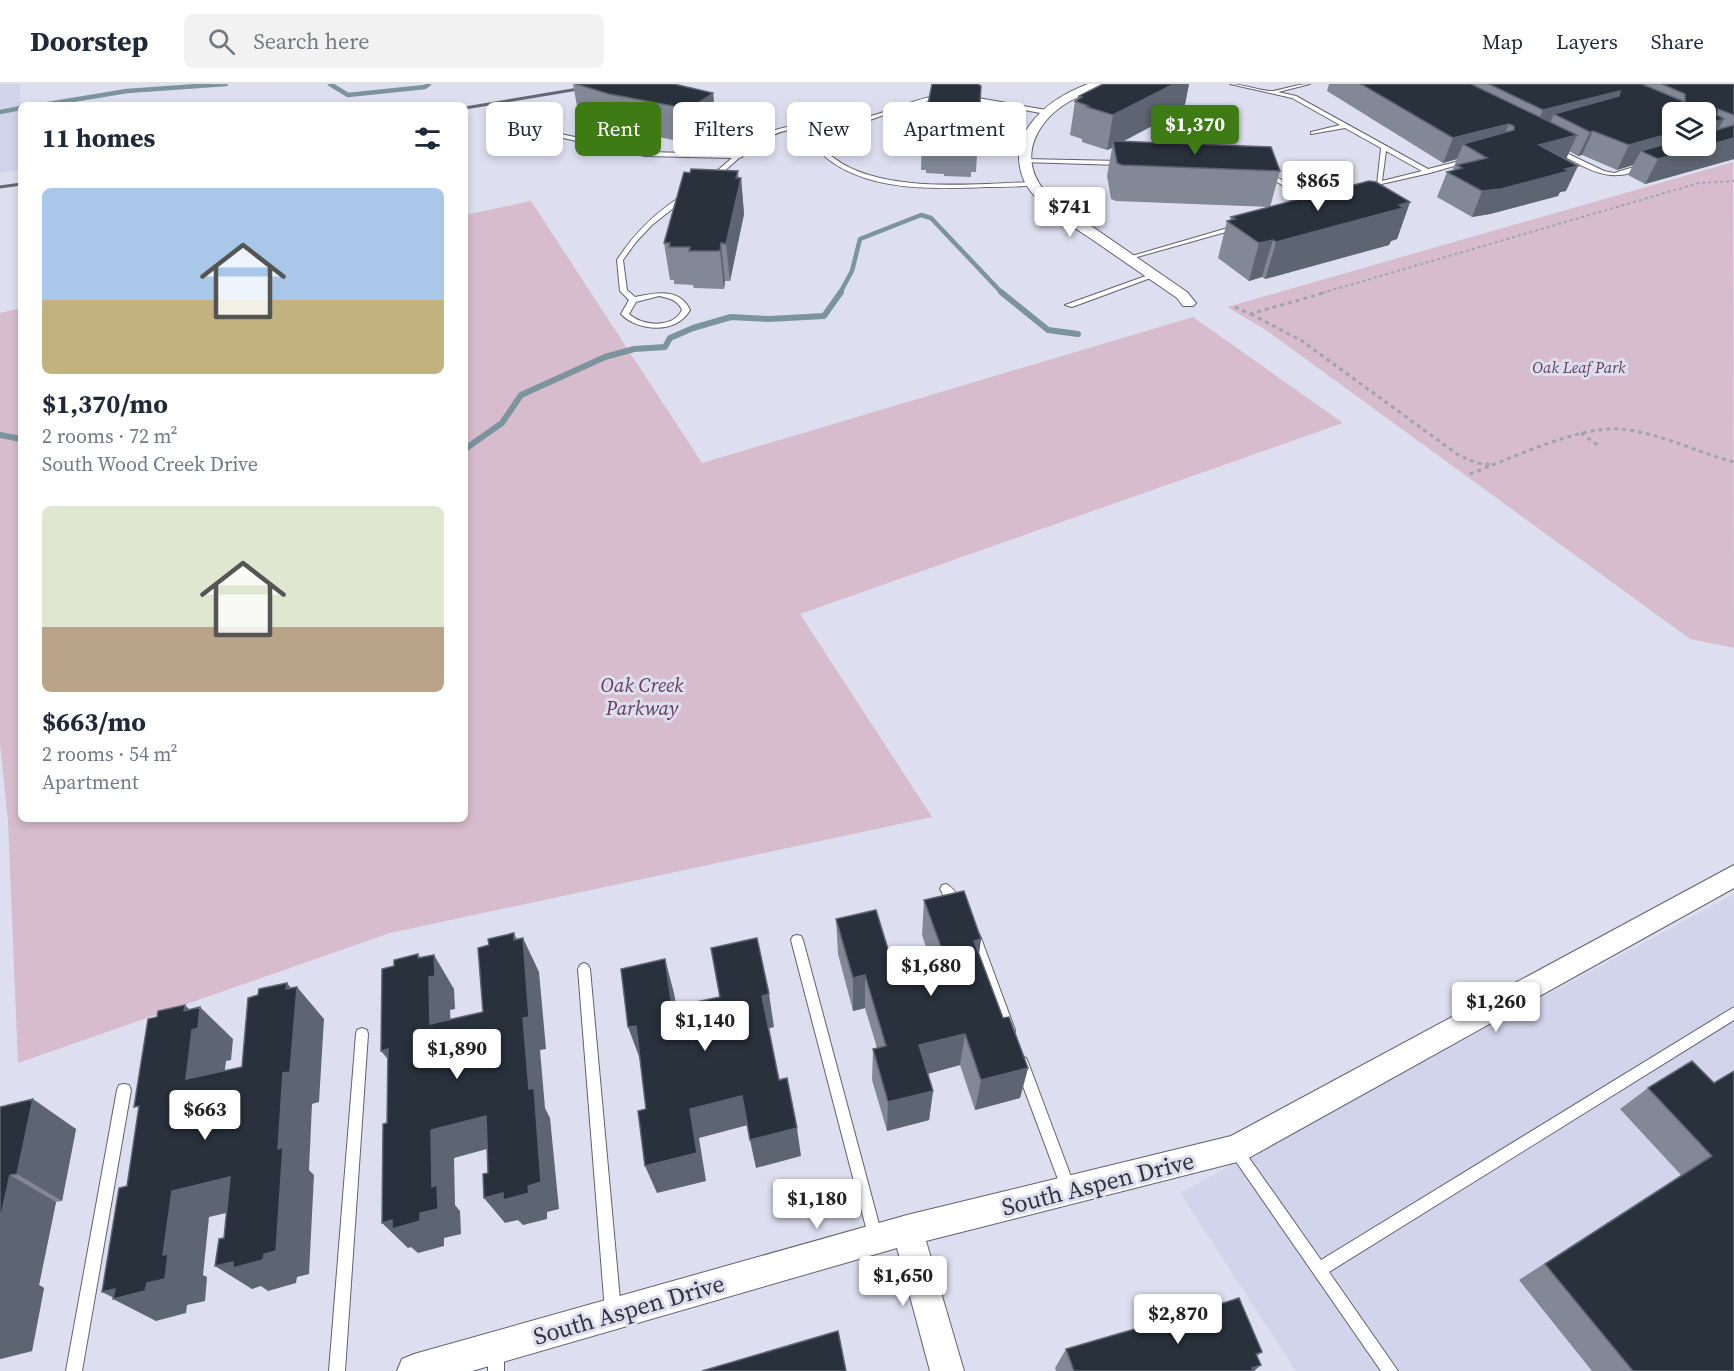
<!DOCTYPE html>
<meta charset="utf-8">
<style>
:root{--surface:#fff;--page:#f2f2f3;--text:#1f2937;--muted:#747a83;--line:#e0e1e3;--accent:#3e7b15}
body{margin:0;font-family:"Source Serif 4",serif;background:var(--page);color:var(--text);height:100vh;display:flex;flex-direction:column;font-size:22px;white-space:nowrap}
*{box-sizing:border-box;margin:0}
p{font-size:20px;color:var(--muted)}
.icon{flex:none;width:33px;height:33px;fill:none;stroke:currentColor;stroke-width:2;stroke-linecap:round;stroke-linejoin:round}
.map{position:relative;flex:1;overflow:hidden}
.drawer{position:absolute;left:18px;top:18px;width:450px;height:720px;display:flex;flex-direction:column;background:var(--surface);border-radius:9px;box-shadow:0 3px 9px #0003}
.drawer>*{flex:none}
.top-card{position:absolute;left:486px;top:18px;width:570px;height:54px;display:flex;gap:12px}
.controls{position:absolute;left:1662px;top:18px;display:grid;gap:12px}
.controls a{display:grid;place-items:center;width:54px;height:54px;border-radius:9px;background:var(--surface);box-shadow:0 3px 9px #0003;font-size:30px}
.price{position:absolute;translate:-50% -51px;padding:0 14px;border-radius:6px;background:#fff;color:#222;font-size:20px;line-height:39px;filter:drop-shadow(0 2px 3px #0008)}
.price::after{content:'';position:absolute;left:50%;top:36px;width:18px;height:14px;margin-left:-9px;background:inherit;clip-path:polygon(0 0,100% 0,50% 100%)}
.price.active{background:var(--accent);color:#fff}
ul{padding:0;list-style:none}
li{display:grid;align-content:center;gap:12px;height:318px;padding:0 24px}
li span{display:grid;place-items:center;height:186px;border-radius:9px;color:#555}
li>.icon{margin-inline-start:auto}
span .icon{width:108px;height:108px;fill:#fffc;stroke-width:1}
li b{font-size:26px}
h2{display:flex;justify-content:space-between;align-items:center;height:72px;padding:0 24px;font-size:26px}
.tag{padding:0 21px;border-radius:9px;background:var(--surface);box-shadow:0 3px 9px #0003;font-size:21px;line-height:54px}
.tag.active{background:var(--accent);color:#fff}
header{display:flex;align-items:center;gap:36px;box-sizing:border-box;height:84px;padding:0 30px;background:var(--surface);border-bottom:2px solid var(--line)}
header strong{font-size:28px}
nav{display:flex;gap:33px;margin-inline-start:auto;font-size:21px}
.search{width:420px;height:54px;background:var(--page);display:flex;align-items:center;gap:15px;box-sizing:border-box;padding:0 21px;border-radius:9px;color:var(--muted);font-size:22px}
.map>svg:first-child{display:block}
.built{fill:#d2d4ec}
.green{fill:#d7bccd}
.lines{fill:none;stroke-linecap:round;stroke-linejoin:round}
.stream-far1{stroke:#7b949e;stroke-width:4.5}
.stream{stroke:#7b949e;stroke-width:6}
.service-casing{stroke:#606170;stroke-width:2}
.minor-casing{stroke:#606170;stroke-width:2}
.path-far1{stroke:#a2a3b1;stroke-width:2;stroke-dasharray:3 3;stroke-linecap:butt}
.path{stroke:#a2a3b1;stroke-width:3;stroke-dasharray:4 4;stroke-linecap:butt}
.service{fill:#fff;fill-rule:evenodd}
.minor{fill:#fff;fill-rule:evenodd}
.rail{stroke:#65666f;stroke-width:3}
.wall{fill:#828896}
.shaded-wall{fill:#5e6572}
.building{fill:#28313c;stroke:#5e6572;stroke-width:1.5}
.labels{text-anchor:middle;stroke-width:6;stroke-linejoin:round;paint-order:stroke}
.far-park-label{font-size:16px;font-style:italic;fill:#653c58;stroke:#dddff0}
.park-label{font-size:20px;font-style:italic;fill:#653c58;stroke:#dddff0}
.near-street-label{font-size:24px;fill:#34353b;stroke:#dddff0}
</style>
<header>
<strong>Doorstep</strong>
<div class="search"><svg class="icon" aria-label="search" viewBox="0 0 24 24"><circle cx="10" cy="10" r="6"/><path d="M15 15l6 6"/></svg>Search here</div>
<nav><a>Map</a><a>Layers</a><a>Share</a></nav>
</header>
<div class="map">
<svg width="1734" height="1287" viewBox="0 0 1734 1287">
<rect width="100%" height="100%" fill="#dddff0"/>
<!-- built -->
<path class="built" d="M0,0H20V86L0,89Z
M1734,810V1287H1296L1180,1109Z"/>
<!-- green -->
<path class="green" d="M1733,78L1734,564L1690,555L1266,246L1227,223Z
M531,117L702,379L1193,233L1343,339L800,530L932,733L390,849L18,979L8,737L0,659V229L21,224V735H465V131Z"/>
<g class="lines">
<!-- stream-far1 -->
<path class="stream-far1" d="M330,0L348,11L425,3L429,0
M42,21L127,7L226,0
M0,28L21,24
M840,209L852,187L860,155L921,131L931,134L1002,209"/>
<!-- stream -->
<path class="stream" d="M1001,208L1048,246L1078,250
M0,351L21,355
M465,365L502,339L521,311L605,273L634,265L665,263L670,254L693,244L731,233L769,235L824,232L841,208"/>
<defs>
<path id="service" d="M1230,0C1243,0 1263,8 1273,7C1285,5 1297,0 1310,0L1278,8L1296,12L1428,85L1468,75L1471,77L1430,89L1377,101L1381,64L1345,44L1311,50V48L1340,41L1292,14ZM1386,67L1422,87L1382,97Z
M942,11L944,12V14L915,20L867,37L807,43C816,54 823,66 834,74C881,110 976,100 1032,98L1035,100L1034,101C1019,103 1003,103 988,103C938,105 875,108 832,78C819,70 811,55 801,44C778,46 760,55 743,71L742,73L739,74L720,91L712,96L710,95V93L732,74L645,72L554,52L528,57L512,56L499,45L513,34L529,32L545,37L556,49L645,68L736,70C780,29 816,46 867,33C892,27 915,14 942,11ZM522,35C534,35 543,39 550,49L528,53L514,52L505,45L510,40Z
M967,12L1046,26L1049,28L1046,30L965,15V13Z
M1192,45L1197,46L1162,66L1157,65Z
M1554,65H1558L1604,87L1614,89L1644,80L1647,82C1609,103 1588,84 1554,67Z
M1024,75L1121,77L1124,79L1121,81L1022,78V76Z
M1263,87H1267L1290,101L1302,125L1301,126L1294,127L1293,126L1295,124L1285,103L1263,89Z
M685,110L690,111L652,141L636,158L623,176L627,206L635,213C654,209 680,203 690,226C677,250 638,248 621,230L629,216L620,207L617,176C635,148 657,127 685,110ZM659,212C669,214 678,216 682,226C673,245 642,242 629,230L636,218Z
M1238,141L1240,142V144L1130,175L1125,174Z
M1154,189L1157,191L1156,192L1072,223L1065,221Z
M946,800C954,803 960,815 964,822L962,826C952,829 945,814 940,805L942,801Z
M975,849L979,850L981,854L1015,946L1014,950L1009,952L1004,950L1003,946L969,854L971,850Z
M797,851L801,852L803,856L883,1155L881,1160L876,1162L871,1160L869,1155L791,856L793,852Z
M584,879L588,881L590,885L621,1227L618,1232L613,1235L608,1232L605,1227L578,885L580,881Z
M1734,923V936L1329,1188L1398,1287H1381L1228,1066L1230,1061L1235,1059L1240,1061L1321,1176Z
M362,944L367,946L368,950L345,1287H329L356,950L357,946Z
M1021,972L1026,974L1028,978L1076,1106L1074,1111L1069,1113L1064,1111L1062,1106L1014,978L1016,974Z
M124,1000L129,1001L131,1006L82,1287H66L117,1006L119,1001Z
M496,1259L501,1262L504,1267V1287H488V1267L491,1262Z"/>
<path id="minor" d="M1088,0H1104C1096,8 1081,11 1070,17C1041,34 1019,66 1039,99C1043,106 1050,111 1055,117L1187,208L1196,219L1193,222H1183L1177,214C1148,194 1119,174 1090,154C1068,139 1042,125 1027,102C1016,83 1016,60 1029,42C1044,21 1064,9 1088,0Z
M1734,781V804L1245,1076L926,1157L964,1287H930L897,1164L472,1287H397L402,1275L414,1270L907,1131L1231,1052Z"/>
</defs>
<!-- service casing -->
<use href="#service" class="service-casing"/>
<!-- minor casing -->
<use href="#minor" class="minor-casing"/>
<!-- path-far1 -->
<path class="path-far1" d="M1322,209L1699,99L1734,97"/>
<!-- path -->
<path class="path" d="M1235,223L1250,230L1327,208
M1251,230L1302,257L1457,370L1476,379L1494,381
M1581,349L1599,362
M1470,390C1510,375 1578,342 1619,345C1658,348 1696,368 1734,378"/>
<!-- service -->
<use href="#service" class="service"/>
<!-- minor -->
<use href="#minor" class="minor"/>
<!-- rail -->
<path class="rail" d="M465,24L608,0
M0,103L21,100"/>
</g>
<!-- wall -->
<path class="wall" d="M573,0H674L713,9L716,43L693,60L614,44L579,33Z
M1103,0H1189L1184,25L1124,57L1280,87L1270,123L1116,117L1111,115L1107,92L1112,64L1107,66L1082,58V55L1070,51L1075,17L1079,15V12Z
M1329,0H1734V75L1645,100L1628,91L1633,81L1617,86L1582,71L1578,72L1569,67L1566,75V107L1560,108L1558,112L1490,130L1472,133L1437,113L1447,88L1455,86L1453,85L1457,75L1443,79L1327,7Z
M979,1L981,2L976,88H971V93L944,92V90L926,89V86H921L922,50Z
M739,94H741L744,130L730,197H725L724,205L694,204L693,201L674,200V196H670L664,159Z
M1410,118L1397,155L1391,157L1389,161L1265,195L1262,193L1249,197L1218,174L1227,137L1230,136L1231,133Z
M924,816L981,855L979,870L1003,934L1028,984L1020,1014L975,1026L960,981L927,990L933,1007L929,1036L887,1047L872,996L873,965L877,964L865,924L853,927L838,870L836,835L891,875L927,866L922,851Z
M1714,999L1734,1287H1592L1519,1196L1681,1091L1620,1025L1648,1004Z
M0,1023L76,1045L62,1117L56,1118L39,1201L44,1204L32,1267L0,1275Z
M1143,1245L1262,1268L1257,1272L1261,1281L1254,1287H1056L1055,1284L1066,1265Z"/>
<!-- shaded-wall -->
<path class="shaded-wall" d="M1174,0H1189L1184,25L1114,62L1113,57L1112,64L1107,66L1113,31Z
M1620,7L1608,30H1554L1547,46L1532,50L1543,26Z
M713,9L716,43L693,60L689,25Z
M1724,35L1710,60L1706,61V40Z
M1509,40L1499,64L1463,60L1457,75L1443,79L1453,54Z
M1593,47L1582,71L1578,72L1590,48Z
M1672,49V62L1641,67L1633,81L1617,86L1629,61Z
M1577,51L1566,75L1539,61Z
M1734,54V75L1645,100L1658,75Z
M1578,82L1566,107L1560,108L1558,112L1490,130L1472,133L1482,107Z
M738,87L739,102L741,94L744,130L730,197L726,160Z
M1410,118L1397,155L1391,157L1389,161L1265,195L1276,158Z
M1273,156L1262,193L1249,197L1259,159Z
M721,159L725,197L724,205L720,167Z
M514,849L524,872L523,854L539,888L546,965L540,966L545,1024L550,1034L559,1125L547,1128V1135L523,1141L518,1136L505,1139L484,1114L528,1102L529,1005L523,934Z
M981,855L976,889L974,857Z
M418,870L432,893L434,871L454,905L455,925L450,926L452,972L430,940Z
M665,875L674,909L682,956L672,923Z
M865,891V924L853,927V894Z
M287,899L296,910L297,903L324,935L319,1018L312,1020L309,1086L314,1091L309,1190L297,1193L296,1199L268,1207L261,1202L252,1205L215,1182L278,1065Z
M769,910L774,943L767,945L762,912Z
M185,921L199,935L200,923L233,955L231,976L226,977L220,1025L186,995L184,927Z
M636,942L640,975L628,943Z
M965,950L960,981L916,993L919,961Z
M388,965L406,997L381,967Z
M1028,984L1020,1014L975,1026L981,996Z
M933,1007L929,1036L887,1047L888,1018Z
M742,1012L748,1041L699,1054L706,1097L657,1109L645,1082L690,1025Z
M33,1015L76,1045L62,1117L17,1090Z
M486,1032L505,1060L454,1074L455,1121L460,1127L461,1150L444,1154V1162L418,1169L411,1163L408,1164L382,1139L420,1129L432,1103L431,1046Z
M797,1044L801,1072L756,1084L750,1056Z
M10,1091L56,1118L39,1201L44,1204L32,1267L0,1275V1136Z
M230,1093L264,1120L209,1133L203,1191L207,1193L205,1217L187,1221L186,1229L156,1237L113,1215H116L102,1208L147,1199L163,1171L172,1107Z
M1261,1281L1254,1287H1248L1252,1284Z"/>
<!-- building -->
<path class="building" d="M576,0H674L713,9L689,25L609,10Z
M932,0H979V1L981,2L978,53L974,52L973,58L945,57L946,54H927L928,50H922Z
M1103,0H1174L1113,31L1087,23L1089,22L1075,17L1082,13L1079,12Z
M1361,0H1471L1577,51L1539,61L1578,82L1565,85L1569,87L1501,105L1482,107L1447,88L1462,84L1457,81L1487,74L1463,60L1514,46V42L1509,40L1453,54Z
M1489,0H1642L1685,18V10L1662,0H1734V31L1718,25L1717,31L1724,35L1706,40V28H1672V49L1629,61L1593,47L1590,48L1554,30L1619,12L1620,7L1543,26Z
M1734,41V54L1658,75L1641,67L1672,58V62H1706V49Z
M1113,57L1271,63L1280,87L1122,81L1117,79Z
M691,85L738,87L736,94H741L726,160L721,159L720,167H689L690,163H669L670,159H664L684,88L690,89Z
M1369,97L1376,98L1410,118L1399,121L1403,124L1276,158L1273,156L1259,159L1227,137L1235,135L1231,133Z
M964,807L981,855L974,857L1003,934L1009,933L1028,984L981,996L965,950L919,961L933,1007L888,1018L873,965L886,962L865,891L853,894L836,835L876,826L891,875L941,863L924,816Z
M514,849V856L523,854L529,933L523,934L529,1005L534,1004L541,1098L528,1102L529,1109L503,1116V1109L484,1114L483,1090L488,1089L486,1032L431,1046L432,1103L437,1101L438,1125L420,1129V1137L392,1145V1136L382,1139L383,1040L387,1039L388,965L381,967L382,885L394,882V876L418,870V874L434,871L435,892L429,893L430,940L483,928L478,864L489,861L488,855Z
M757,854L769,910L762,912L779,996L787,994L797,1044L750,1056L742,1012L690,1025L697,1069L645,1082L638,1027L646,1025L636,942L628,943L621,885L665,875L672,923L720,913L711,864Z
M287,899L286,905L297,903L290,988L283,989L278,1065L283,1063L276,1167L264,1170L263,1176L233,1184V1178L215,1182L219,1155L224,1154L230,1093L172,1107L163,1171L168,1170L165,1195L147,1199L145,1207L113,1215L115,1205L102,1208L119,1104L127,1102L139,1022L134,1023L148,935L157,933L158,927L185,921L184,927L200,923L198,944L192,946L186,995L242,983L248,914L258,911L259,905Z
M1692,977L1714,999L1734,987V1287H1633L1545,1180L1712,1072L1648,1004Z
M33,1015L17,1090L10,1091L0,1136V1023Z
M1239,1214L1262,1268L1256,1270L1261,1281L1252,1284L1253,1287H1074L1066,1265L1142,1243L1143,1245Z
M838,1247L846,1287H702Z"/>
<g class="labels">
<!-- far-park labels -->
<g class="far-park-label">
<text x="1579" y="289">Oak Leaf Park</text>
</g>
<!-- park labels -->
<g class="park-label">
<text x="642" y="608">Oak Creek<tspan x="642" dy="23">Parkway</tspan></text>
</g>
<!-- near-street labels -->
<g class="near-street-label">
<text transform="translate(1098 1100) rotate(-14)" y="8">South Aspen Drive</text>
<text transform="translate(629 1226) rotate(-16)" y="8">South Aspen Drive</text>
</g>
</g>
</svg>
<div class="controls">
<a><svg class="icon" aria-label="layers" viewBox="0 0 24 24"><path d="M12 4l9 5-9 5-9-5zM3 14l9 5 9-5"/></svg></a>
</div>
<b class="price active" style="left:1195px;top:72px">$1,370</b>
<b class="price" style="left:1318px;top:128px">$865</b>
<b class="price" style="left:1070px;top:154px">$741</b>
<b class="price" style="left:931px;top:913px">$1,680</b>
<b class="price" style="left:1496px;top:949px">$1,260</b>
<b class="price" style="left:705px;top:968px">$1,140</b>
<b class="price" style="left:457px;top:996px">$1,890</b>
<b class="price" style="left:205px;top:1057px">$663</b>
<b class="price" style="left:817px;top:1146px">$1,180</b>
<b class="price" style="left:903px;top:1223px">$1,650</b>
<b class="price" style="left:1178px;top:1261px">$2,870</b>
<div class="top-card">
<a class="tag">Buy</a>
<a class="tag active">Rent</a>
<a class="tag">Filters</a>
<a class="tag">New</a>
<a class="tag">Apartment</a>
</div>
<section class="drawer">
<h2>11 homes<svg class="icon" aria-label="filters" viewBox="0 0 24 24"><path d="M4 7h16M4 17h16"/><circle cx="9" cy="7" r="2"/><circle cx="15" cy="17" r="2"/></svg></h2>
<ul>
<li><span style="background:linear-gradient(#a9c7e8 60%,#c2b280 0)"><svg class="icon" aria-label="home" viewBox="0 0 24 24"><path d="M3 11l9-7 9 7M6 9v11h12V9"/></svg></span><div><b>$1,370/mo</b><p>2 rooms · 72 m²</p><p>South Wood Creek Drive</p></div></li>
<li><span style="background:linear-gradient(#dfe7d0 65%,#b9a48a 0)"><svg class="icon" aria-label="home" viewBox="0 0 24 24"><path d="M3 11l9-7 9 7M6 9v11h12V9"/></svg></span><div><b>$663/mo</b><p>2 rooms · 54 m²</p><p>Apartment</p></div></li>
</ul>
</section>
</div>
